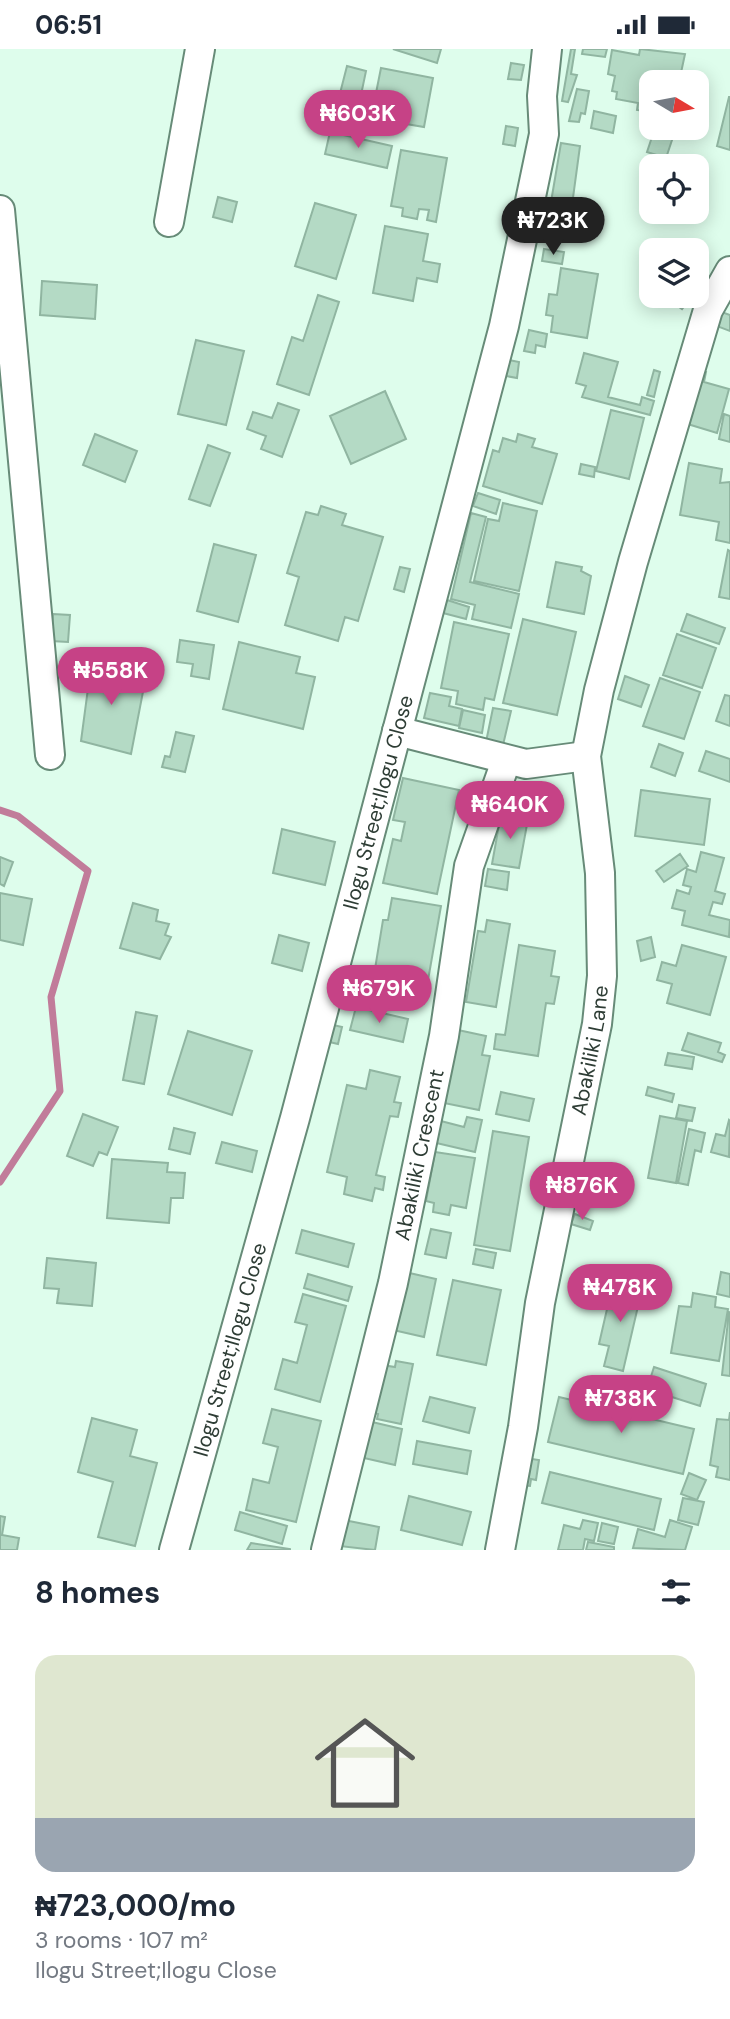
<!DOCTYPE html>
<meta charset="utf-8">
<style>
:root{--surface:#fff;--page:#f6f6f7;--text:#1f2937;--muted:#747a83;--line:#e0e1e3;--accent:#c64286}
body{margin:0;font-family:"DM Sans",sans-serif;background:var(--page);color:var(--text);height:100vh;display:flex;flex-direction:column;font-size:26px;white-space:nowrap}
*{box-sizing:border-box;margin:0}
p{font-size:23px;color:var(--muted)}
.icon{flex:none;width:38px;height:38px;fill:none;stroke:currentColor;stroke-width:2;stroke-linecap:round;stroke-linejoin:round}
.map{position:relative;height:1501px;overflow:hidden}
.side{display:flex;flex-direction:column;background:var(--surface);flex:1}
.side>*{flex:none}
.needle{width:46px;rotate:100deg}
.fabs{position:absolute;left:639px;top:21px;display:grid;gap:14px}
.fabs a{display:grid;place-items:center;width:70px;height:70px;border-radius:14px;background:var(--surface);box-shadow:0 4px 18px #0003;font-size:35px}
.price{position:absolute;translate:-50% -60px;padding:0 16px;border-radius:24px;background:var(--accent);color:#fff;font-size:23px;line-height:46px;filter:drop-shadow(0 2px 4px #0008)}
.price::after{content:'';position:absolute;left:50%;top:42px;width:21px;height:16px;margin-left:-10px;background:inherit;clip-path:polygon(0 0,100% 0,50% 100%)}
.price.selected{background:#222;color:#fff}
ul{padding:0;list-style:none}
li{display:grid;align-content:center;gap:14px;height:371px;padding:0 35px}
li+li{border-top:2px solid var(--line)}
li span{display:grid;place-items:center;height:217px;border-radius:21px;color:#555}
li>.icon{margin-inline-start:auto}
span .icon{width:126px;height:126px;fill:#fffc;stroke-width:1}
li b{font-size:30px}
h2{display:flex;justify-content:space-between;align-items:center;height:84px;padding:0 35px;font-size:30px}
.status{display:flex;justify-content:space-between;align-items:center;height:49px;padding:0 35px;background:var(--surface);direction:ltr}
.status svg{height:19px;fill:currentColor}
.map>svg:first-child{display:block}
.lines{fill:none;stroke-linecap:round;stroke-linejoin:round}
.stream{stroke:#c17c9a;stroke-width:7}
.building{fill:#b4dac5;stroke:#90b5a1;stroke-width:2}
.minor-casing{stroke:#678b78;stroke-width:32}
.minor{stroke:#fff;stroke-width:28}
.labels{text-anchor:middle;stroke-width:5;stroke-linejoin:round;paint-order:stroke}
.street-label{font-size:21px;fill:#2e3d35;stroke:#fff}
</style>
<div class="status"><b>06:51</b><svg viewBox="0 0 49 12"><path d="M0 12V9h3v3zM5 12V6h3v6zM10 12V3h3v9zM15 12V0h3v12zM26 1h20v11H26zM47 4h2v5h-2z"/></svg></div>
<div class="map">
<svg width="730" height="1501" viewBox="0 0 730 1501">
<rect width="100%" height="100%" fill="#defdec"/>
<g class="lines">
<!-- stream -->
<path class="stream" d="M0,761L18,767L88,822L51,948L60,1042L0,1133"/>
</g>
<!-- building -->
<path class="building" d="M393,0H441L437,14Z
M571,0H575L571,25L577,26L568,53L562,52Z
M583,0H607L605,8L582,5Z
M640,0L685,5L679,33H651V63L637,61L638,54L616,50L617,43L612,42L615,27L608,25L612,1L639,6Z
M511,14L524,16L521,31L508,30Z
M347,17L366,22L357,65L336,60Z
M381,19L433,29L424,78L371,69Z
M577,40L589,42L585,65L581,64L579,73L569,72Z
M729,48H730V101L717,97Z
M594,62L616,67L613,84L591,79Z
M506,77L518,79L515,97L503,95Z
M655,79H676L666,109L647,103Z
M330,83L392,97L387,119L325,105Z
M561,94L580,97L572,156L551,153Z
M401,101L447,109L436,173L427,171L429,161L419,160L417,170L402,167L403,159L391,157Z
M218,148L237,153L232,173L213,168Z
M315,154L356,166L336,230L295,217Z
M385,177L428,185L423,212L440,215L437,233L417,229L413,252L373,244Z
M544,200L564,203L562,215L542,212Z
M561,219L598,225L587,289L551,283L553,267L546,266L549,245L557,246Z
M42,232L97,236L95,270L40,266Z
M318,246L339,253L309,346L277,335L292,288L303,292Z
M664,247H692L682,260Z
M719,262L730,266V282L714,276Z
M529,281L547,285L545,298L536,296L535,304L524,302Z
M196,291L244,302L226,376L178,365Z
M584,304L618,313L608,348L640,356L642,348L654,352L650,366L582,348L586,337L576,334Z
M509,311L519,313L517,329L506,327Z
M696,320L706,323L704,333L729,340L717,384L681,373Z
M654,321L660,323L654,348L647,346Z
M385,342L406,390L351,415L330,367Z
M278,354L299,361L282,408L261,400L266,387L247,380L253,363L272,369Z
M611,361L644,369L629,430L596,422Z
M724,365L730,367V393L719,390Z
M95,385L137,402L125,433L83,416Z
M518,385L535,390L532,398L557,405L542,455L483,437L493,401L499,403L503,389L516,393Z
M208,396L230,404L210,457L189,450Z
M689,414L722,420L720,434L730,433V494L716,491L719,473L680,466Z
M581,415L595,418L594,428L579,425Z
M478,444L500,451L496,465L473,457Z
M503,454L537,462L519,542L474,532L488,470L499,472Z
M321,457L346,465L342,476L383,488L358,572L345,568L338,592L285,576L299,528L287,524L306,463L318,466Z
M471,464L486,468L470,533L519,545L511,579L472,570L475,556L451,550Z
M214,495L256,506L238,573L197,562Z
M728,501L730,502V550L719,548Z
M556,513L582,518L581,522L591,527L584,565L547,558Z
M400,518L410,520L404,543L394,540Z
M447,551L469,558L466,570L443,564Z
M53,565L70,566L68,593L51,592Z
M687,565L725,579L719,595L681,582Z
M523,570L576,583L557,666L503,654Z
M454,573L509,585L494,651L485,649L483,661L456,655L458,642L441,639Z
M677,585L716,599L702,639L663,626Z
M180,591L214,596L209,630L191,627L193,615L177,613Z
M239,593L300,608L296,624L315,628L303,680L223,660Z
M96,608L108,617L105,630L120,634L122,617L146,627L131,705L81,692L89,632L79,630L81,617Z
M625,627L649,636L641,658L618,650Z
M660,629L700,643L684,690L643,677Z
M430,644L451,648L449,657L462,660L459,677L424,669Z
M725,646L730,647V677L716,672Z
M493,659L511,662L503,696L486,693Z
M463,661L485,666L482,684L459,679Z
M176,683L194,687L185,723L162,718L165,707L170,708Z
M659,695L683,704L675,727L651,718Z
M706,702L730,710V733L699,722Z
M403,729L459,741L437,845L383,834L393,790L401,792L405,773L393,771Z
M641,741L710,750L704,796L635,787Z
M509,750L526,755L523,766L506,761Z
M501,765L528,770L519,819L492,815Z
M282,780L335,793L325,836L273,824Z
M701,803L724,809L715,842L725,845L722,855L713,853L709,866L730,871L729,888L682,876L685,862L672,859L677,841L689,845L691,838L683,836L687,820L696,823Z
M680,805L688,817L664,833L656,822Z
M0,808L13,813L4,837L0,835Z
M488,820L509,823L507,841L485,837Z
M0,844L32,850L23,896L0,891Z
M392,849L441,857L424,954L376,946L380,921L375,920L383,871H388Z
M133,854L158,861L156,872L169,875L165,886L171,888L160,910L120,899Z
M487,871L510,875L496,958L466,953L478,882L485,883Z
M279,886L309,894L302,922L272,914Z
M651,888L655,908L641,912L637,892Z
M519,896L555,902L551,927L559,928L554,955L546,954L538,1007L494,1000L496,985L505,986Z
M682,896L726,908L710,966L667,954L672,935L657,931L662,913L676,917Z
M356,958L408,970L403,993L350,981Z
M136,963L157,967L144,1035L123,1031Z
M329,975L342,978L338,995L325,992Z
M458,981L486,987L482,1006L490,1007L479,1061L444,1054Z
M188,982L252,1002L232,1066L168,1045Z
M688,984L721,994L718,1003L725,1006L722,1013L682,1001Z
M668,1004L694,1008L692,1020L665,1016Z
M370,1021L400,1028L394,1053L401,1054L398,1068L390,1067L376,1126L385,1128L383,1141L375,1139L372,1152L344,1145L347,1128L327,1123L347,1036L366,1040Z
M648,1038L674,1045L672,1053L646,1046Z
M501,1043L534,1050L529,1072L496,1065Z
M679,1056L695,1059L692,1072L676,1069Z
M83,1065L118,1078L107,1106L99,1103L93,1117L67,1107Z
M660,1067L687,1072L676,1134L648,1129Z
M467,1068L482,1071L475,1103L432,1093L437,1071L464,1078Z
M729,1071L730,1072L729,1108L711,1103L716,1085L725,1087Z
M174,1079L195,1084L190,1105L169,1100Z
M689,1080L705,1084L701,1103L695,1101L688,1136L678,1134Z
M493,1082L529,1088L510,1202L474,1196Z
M222,1093L257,1102L252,1123L216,1114Z
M435,1103L475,1109L466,1159L451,1156L449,1166L433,1163L434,1154L426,1152Z
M112,1110L168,1114L167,1123L185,1124L183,1149H171L169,1174L107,1169Z
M575,1165L593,1172L590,1181L571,1175Z
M431,1180L451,1184L446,1209L425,1205Z
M302,1181L354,1195L348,1218L296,1204Z
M476,1200L496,1204L493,1219L473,1215Z
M47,1209L96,1214L92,1257L57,1254L59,1240L44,1239Z
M405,1223L436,1230L424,1288L393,1281Z
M721,1223L730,1225V1248L717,1245Z
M308,1225L352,1238L348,1252L304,1239Z
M453,1231L501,1241L486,1316L437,1306Z
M613,1234L642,1240L623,1322L604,1317L609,1297L599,1295Z
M693,1244L716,1248L715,1258L728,1260L719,1312L671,1304L679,1257L691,1258Z
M303,1245L346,1257L320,1353L275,1340L283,1310L297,1314L307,1276L295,1273Z
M729,1263L730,1264V1327L722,1326Z
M396,1312L413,1315L401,1375L377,1370L378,1365L373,1364L382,1316L395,1318Z
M654,1318L706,1335L700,1357L647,1340Z
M430,1348L475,1359L469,1384L423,1372Z
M559,1348L694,1380L683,1425L548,1393Z
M272,1360L321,1372L296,1473L246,1461L253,1430L269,1434L278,1398L263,1394Z
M730,1363V1431L716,1428L718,1418L710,1416L717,1370L729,1371Z
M92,1369L137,1381L130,1407L157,1414L135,1497L98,1488L113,1433L78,1423Z
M372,1373L402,1380L395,1416L364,1409Z
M417,1392L471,1402L467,1425L413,1415Z
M525,1409L539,1411L536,1431L531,1430L530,1437L521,1436Z
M550,1423L661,1450L654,1481L542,1454Z
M689,1424L706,1431L697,1451L681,1445Z
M409,1447L471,1463L462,1496L401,1481Z
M683,1449L704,1453L698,1476L678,1471Z
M240,1463L287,1477L282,1495L235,1481Z
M0,1467L5,1468L2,1486L19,1489L17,1501H0Z
M344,1471L379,1478L375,1501L339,1497Z
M583,1471L598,1474L594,1492L585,1490L583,1501H558L564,1476L580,1480Z
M670,1471L692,1478L685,1501L633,1499L638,1480L665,1488Z
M602,1474L618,1478L614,1495L598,1492Z
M588,1493L614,1498V1501H586Z
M251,1494L290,1500V1501H247Z"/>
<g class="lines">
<defs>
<g id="minor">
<path d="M0,161L50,706"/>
<path d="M169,173L200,0"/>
<path d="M397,682L526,715L586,707"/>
<path id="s1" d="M174,1501L295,1069L504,277L544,85L542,47L547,0"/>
<path id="s2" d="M326,1501L393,1234L444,987L469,817L506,712"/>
<path id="s3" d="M500,1501L523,1378L540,1254L597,975L602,927L600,824L586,707L599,641L633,513L708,261L730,222"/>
</g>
</defs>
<!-- minor casing -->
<use href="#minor" class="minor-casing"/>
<!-- minor -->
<use href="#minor" class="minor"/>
</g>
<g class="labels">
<!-- street labels -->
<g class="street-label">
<text dy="7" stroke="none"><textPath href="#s1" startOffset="775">Ilogu Street;Ilogu Close</textPath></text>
<text dy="7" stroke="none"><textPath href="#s3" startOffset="508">Abakiliki Lane</textPath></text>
<text dy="7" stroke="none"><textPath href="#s2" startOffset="406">Abakiliki Crescent</textPath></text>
<text dy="7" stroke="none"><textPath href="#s1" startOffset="208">Ilogu Street;Ilogu Close</textPath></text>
</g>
</g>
</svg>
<div class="fabs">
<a><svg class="needle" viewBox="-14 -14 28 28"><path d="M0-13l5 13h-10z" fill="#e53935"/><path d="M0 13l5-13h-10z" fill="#747a83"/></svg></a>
<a><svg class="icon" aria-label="locate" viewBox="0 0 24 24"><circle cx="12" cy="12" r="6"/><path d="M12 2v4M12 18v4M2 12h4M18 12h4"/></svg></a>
<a><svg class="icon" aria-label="layers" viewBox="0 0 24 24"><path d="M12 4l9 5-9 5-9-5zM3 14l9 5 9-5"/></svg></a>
</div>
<b class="price" style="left:358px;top:101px">₦603K</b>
<b class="price selected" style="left:553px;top:208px">₦723K</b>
<b class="price" style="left:111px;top:658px">₦558K</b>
<b class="price" style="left:510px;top:792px">₦640K</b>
<b class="price" style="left:379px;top:976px">₦679K</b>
<b class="price" style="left:582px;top:1173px">₦876K</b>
<b class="price" style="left:620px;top:1275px">₦478K</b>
<b class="price" style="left:621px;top:1386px">₦738K</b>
</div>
<section class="side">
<h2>8 homes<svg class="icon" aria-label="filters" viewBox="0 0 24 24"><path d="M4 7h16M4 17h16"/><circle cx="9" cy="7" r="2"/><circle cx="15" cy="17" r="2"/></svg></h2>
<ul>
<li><span style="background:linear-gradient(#dfe7d0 75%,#9aa5b1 0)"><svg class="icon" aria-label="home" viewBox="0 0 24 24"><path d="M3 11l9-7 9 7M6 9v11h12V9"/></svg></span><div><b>₦723,000/mo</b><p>3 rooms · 107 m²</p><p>Ilogu Street;Ilogu Close</p></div></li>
</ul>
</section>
